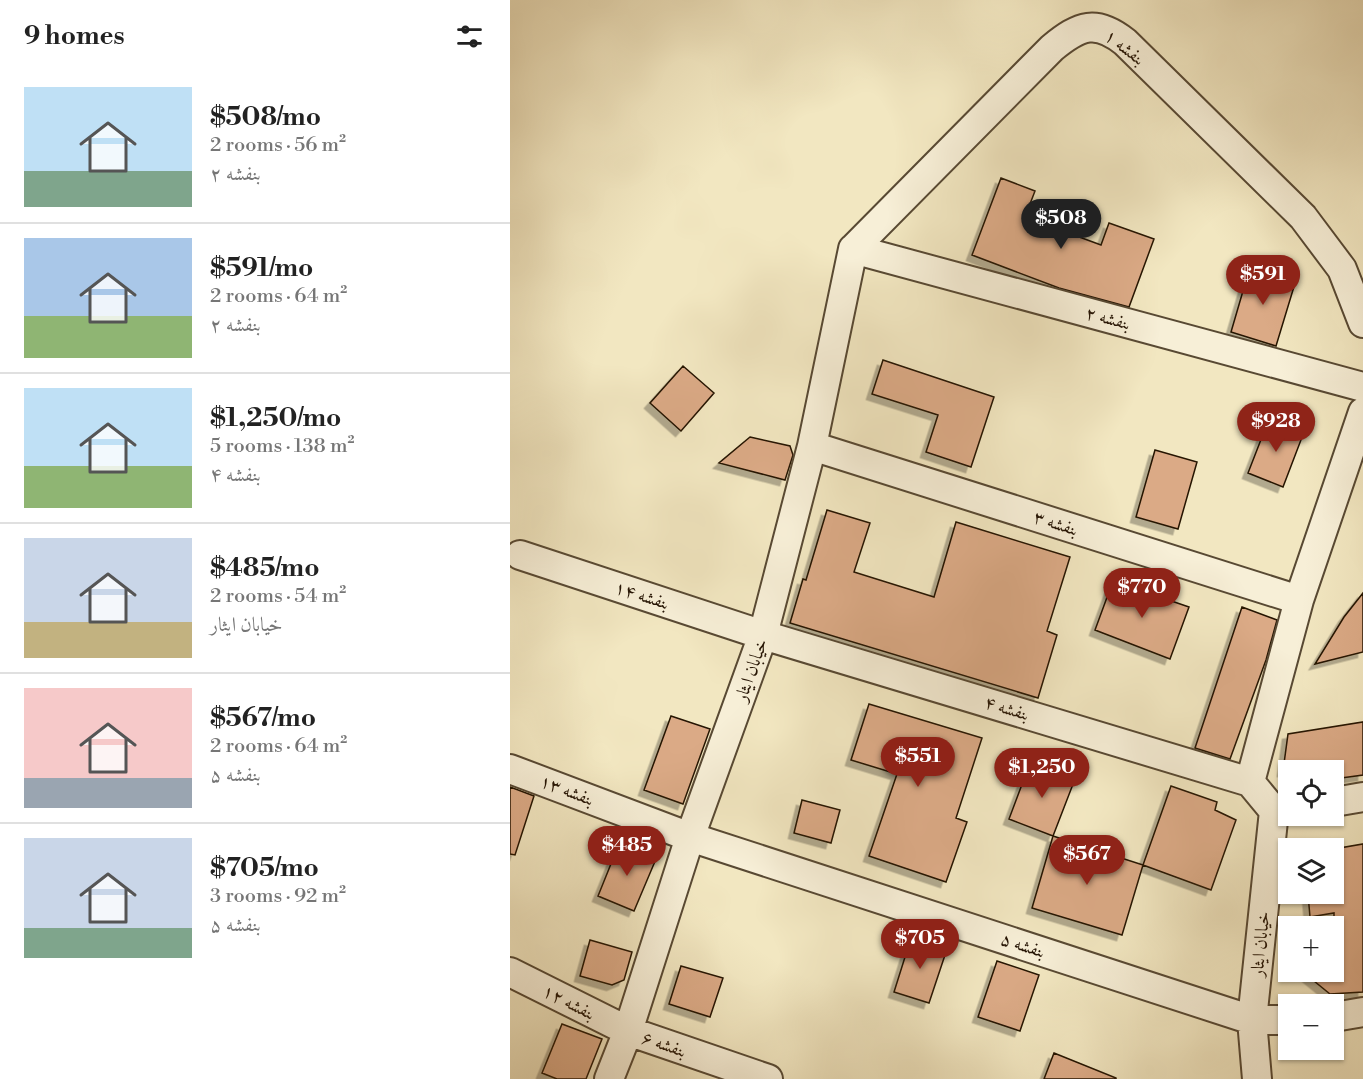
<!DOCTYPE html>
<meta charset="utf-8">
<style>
:root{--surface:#fff;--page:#f6f6f6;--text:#222;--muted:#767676;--line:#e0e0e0;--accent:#8f2418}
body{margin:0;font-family:"Libre Bodoni",Amiri,serif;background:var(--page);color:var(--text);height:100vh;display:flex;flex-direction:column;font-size:22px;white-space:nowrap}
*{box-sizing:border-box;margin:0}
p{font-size:20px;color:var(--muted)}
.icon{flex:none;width:33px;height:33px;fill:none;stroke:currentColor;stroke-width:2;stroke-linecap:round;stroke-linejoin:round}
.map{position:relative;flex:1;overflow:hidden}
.side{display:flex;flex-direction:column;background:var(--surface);width:510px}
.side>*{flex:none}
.controls{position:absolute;left:768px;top:760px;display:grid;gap:12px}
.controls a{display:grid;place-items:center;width:66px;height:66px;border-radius:0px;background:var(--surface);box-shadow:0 2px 4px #0004;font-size:30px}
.price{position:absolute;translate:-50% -51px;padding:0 14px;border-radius:21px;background:var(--accent);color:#fff;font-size:20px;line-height:39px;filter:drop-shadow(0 2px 3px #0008)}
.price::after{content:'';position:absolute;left:50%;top:36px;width:18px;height:14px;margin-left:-9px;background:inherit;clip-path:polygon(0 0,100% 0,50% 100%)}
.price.selected{background:#222;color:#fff}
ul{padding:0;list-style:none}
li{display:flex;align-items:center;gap:18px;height:150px;padding:0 24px}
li+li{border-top:2px solid var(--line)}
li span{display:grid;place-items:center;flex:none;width:168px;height:120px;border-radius:0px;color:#555}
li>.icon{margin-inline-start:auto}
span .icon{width:72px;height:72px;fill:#fffc;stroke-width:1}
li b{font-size:26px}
h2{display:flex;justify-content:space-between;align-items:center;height:72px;padding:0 24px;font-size:26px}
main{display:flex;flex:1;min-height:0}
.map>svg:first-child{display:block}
.building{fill:#dbaa86;stroke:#251404;stroke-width:1.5;filter:url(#shadow)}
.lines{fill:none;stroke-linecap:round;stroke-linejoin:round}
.minor-casing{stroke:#584933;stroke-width:32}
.minor{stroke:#f7efd7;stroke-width:28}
.labels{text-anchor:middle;stroke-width:4.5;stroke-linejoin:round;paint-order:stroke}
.street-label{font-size:18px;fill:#251404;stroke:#f7efd7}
</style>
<main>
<section class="side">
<h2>9 homes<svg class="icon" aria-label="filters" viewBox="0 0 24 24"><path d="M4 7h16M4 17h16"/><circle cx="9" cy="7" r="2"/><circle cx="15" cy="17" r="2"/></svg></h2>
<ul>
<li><span style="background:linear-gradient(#bfe0f5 70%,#7fa58c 0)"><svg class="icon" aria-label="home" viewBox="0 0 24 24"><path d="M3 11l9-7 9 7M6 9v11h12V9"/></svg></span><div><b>$508/mo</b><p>2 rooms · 56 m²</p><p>بنفشه ۲</p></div></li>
<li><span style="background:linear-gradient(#a9c7e8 65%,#8fb573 0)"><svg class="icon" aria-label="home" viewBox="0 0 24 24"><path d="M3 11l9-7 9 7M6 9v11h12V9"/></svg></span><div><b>$591/mo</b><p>2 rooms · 64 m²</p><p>بنفشه ۲</p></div></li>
<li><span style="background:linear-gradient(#bfe0f5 65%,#8fb573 0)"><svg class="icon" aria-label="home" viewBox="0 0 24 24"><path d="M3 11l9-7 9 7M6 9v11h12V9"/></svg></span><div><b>$1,250/mo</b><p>5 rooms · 138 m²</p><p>بنفشه ۴</p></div></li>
<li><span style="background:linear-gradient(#c9d6e8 70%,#c2b280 0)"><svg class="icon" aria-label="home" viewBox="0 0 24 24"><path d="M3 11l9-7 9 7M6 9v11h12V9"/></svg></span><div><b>$485/mo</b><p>2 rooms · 54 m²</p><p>خیابان ایثار</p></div></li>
<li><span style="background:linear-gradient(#f6c9c9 75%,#9aa5b1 0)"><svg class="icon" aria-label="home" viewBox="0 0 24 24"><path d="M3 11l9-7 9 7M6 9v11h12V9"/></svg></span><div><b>$567/mo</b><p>2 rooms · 64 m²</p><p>بنفشه ۵</p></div></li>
<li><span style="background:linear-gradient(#c9d6e8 75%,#7fa58c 0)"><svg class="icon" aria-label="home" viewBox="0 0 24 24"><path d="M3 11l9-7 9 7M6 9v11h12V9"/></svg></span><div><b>$705/mo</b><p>3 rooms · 92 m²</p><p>بنفشه ۵</p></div></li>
</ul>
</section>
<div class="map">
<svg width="853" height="1079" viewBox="0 0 853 1079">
<defs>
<filter id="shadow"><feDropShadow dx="-5.5" dy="5.5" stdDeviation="0" flood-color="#0004"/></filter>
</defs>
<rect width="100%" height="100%" fill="#f2e7c1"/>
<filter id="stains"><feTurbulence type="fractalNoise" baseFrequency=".00333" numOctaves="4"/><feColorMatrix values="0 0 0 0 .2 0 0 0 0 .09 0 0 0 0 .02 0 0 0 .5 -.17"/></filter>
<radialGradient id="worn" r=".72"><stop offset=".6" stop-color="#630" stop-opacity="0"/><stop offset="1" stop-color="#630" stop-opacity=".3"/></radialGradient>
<!-- building -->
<path class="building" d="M491,178L525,191L515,217L591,245L599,223L644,239L619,307L549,288L462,255Z
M740,267L786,280L766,346L721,332Z
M373,360L484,397L461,467L416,452L428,415L362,394Z
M173,366L204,393L171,431L140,403Z
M759,419L794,432L773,487L738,473Z
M240,437L280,446L283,455L275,480L209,463Z
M645,450L687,462L668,529L626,517Z
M317,510L360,523L344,572L424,597L446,522L560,557L537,631L547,635L528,698L280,623L293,579L296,580Z
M603,581L679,607L660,659L585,630Z
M853,593V652L805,664L834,617Z
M732,607L767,620L756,660L720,759L685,748Z
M359,704L472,738L446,818L457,822L436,882L359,856L387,774L341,760Z
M161,716L200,729L173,804L134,790Z
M853,722V775L824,779V771H773L778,734Z
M520,763L565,779L543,836L499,819Z
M661,786L707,802L705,810L726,820L701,890L633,865Z
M0,787L24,796L5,855L0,854Z
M292,800L330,810L321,843L284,833Z
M543,836L633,865L612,935L522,908Z
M109,844L146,859L124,911L88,896Z
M853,844V992L820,994L793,972H824V913L800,917L798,894H824V849Z
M401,938L437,949L419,1003L384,992Z
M80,940L122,952L114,980L102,985L70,976Z
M487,961L529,975L510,1031L468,1017Z
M171,966L213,978L200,1017L159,1004Z
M52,1024L92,1039L76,1079H47L32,1073Z
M544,1053L606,1078V1079H534Z"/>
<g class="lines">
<defs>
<path id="minor" d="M343,249L542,48C570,25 586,19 615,42L793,217L832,269L853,323
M343,249L853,387
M302,446L789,600
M10,555L253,635L740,782
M0,769L180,837L742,1020H778
M740,782L789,600L853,412
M740,782L764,811L742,1020L747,1079
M824,802L853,797
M0,972L118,1031L258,1079
M824,1017L853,1012
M99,1079L118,1031L180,837L253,635L302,446L343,249"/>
</defs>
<!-- minor casing -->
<use href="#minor" class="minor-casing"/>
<!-- minor -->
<use href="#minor" class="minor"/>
</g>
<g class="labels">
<!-- street labels -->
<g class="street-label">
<text transform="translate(615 47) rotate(38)" y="6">بنفشه ۱</text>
<text transform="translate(598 318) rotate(15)" y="6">بنفشه ۲</text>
<text transform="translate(546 523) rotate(18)" y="6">بنفشه ۳</text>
<text transform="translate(132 595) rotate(18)" y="6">بنفشه ۱۴</text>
<text transform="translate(241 670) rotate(-70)" y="6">خیابان ایثار</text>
<text transform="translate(497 708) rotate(17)" y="6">بنفشه ۴</text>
<text transform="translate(57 790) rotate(21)" y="6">بنفشه ۱۳</text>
<text transform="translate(750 944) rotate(-84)" y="6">خیابان ایثار</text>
<text transform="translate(513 945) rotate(18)" y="6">بنفشه ۵</text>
<text transform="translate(59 1002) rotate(27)" y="6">بنفشه ۱۲</text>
<text transform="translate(154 1044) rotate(19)" y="6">بنفشه ۶</text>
</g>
</g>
<rect width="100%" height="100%" filter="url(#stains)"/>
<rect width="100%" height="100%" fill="url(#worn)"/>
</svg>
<div class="controls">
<a><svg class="icon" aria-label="locate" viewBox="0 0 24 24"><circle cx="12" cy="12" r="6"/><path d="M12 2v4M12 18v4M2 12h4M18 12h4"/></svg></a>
<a><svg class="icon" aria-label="layers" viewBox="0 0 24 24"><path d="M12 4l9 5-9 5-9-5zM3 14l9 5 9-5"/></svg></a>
<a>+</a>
<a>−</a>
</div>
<b class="price selected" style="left:551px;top:250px">$508</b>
<b class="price" style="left:753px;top:306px">$591</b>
<b class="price" style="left:766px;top:453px">$928</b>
<b class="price" style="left:632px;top:619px">$770</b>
<b class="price" style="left:408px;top:788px">$551</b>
<b class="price" style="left:532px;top:799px">$1,250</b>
<b class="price" style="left:117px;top:877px">$485</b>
<b class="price" style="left:577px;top:886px">$567</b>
<b class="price" style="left:410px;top:970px">$705</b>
</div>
</main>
